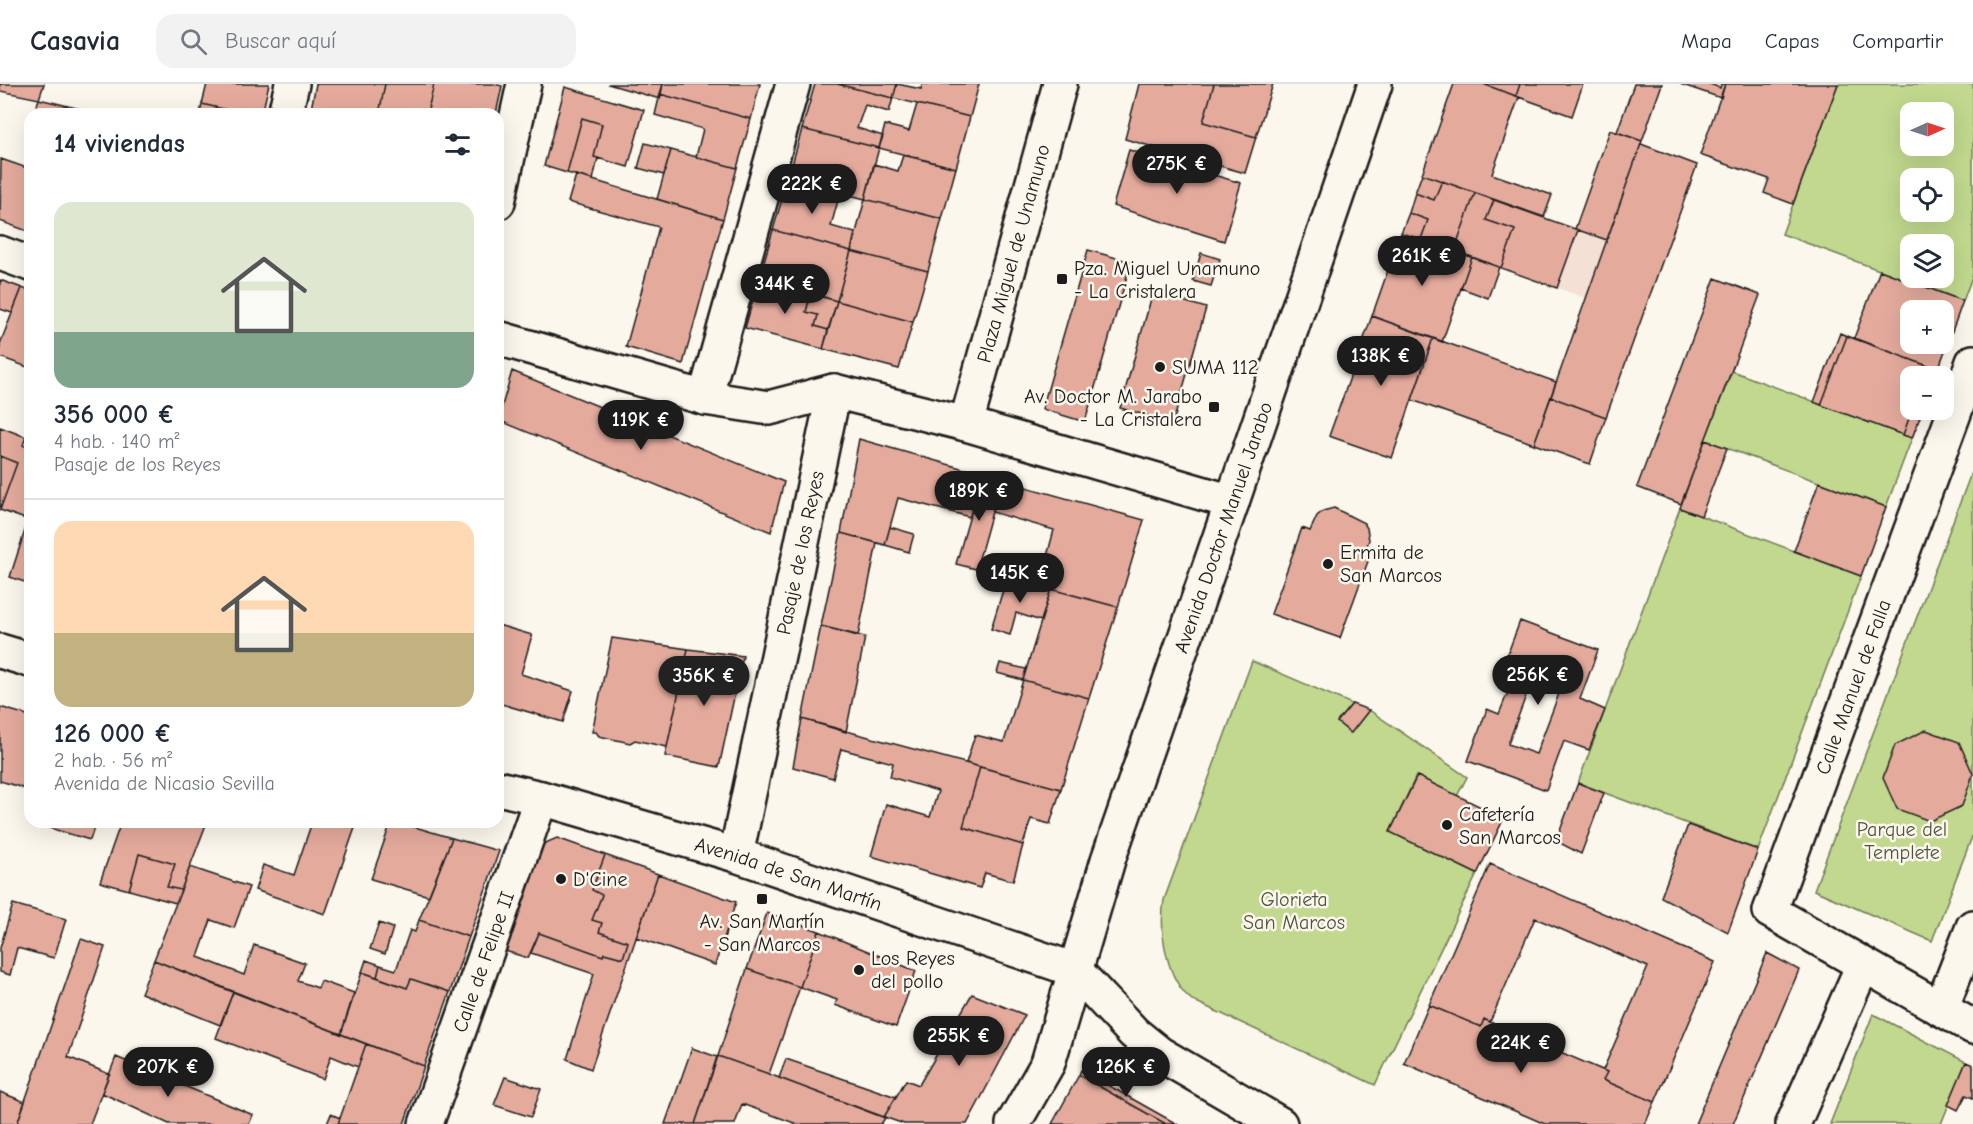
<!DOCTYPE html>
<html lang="es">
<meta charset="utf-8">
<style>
:root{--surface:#fff;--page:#f2f2f3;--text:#1f2937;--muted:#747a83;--line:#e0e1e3;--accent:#1c1c1c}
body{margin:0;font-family:"Comic Neue",sans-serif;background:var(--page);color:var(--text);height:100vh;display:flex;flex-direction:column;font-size:22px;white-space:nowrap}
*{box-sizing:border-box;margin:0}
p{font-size:20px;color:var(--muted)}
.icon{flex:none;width:33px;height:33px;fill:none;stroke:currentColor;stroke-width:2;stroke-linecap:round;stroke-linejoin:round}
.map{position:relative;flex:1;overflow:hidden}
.sheet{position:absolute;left:24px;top:24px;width:480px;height:720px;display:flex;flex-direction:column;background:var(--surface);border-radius:18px;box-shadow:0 6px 24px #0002}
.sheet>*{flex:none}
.needle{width:39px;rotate:87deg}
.controls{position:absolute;left:1900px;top:18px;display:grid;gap:12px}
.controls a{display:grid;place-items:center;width:54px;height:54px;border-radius:12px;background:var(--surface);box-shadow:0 6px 24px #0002;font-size:30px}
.price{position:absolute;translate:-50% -51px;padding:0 14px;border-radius:21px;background:var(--accent);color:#fff;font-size:20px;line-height:39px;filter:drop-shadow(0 2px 3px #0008)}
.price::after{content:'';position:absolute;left:50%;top:36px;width:18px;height:14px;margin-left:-9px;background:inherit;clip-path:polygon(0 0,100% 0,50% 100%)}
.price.selected{background:#222;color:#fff}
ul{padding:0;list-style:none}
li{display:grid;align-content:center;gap:12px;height:318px;padding:0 30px}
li+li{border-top:2px solid var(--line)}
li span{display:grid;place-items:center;height:186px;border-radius:18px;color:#555}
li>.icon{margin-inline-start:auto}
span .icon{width:108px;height:108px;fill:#fffc;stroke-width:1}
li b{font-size:26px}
h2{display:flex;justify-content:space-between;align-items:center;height:72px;padding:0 30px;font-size:26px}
header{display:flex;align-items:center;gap:36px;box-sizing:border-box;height:84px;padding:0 30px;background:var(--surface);border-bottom:2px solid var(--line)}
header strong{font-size:28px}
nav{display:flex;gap:33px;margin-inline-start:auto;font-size:21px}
.search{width:420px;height:54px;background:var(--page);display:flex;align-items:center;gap:15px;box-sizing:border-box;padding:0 21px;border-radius:18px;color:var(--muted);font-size:22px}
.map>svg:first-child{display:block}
.built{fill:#f4e0d4}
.green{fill:#c1d88e;stroke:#6e7a55;stroke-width:1.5;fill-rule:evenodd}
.building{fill:#e4ab9d;stroke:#1c1c1c;stroke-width:1.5;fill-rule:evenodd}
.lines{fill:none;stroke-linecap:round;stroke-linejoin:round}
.minor-casing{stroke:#1c1c1c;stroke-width:38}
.major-casing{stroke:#1c1c1c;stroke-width:38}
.minor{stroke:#fbf7ec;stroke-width:33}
.major{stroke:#fbf7ec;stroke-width:33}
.poi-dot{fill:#1c1c1c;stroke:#fbf7ec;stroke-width:2}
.labels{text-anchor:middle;stroke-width:5;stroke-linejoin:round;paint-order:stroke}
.street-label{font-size:20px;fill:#1c1c1c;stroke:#fbf7ec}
.poi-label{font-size:20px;fill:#1c1c1c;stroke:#fbf7ec;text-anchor:start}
.park-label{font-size:20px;fill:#4e543e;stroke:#fbf7ec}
</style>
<header>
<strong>Casavia</strong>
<div class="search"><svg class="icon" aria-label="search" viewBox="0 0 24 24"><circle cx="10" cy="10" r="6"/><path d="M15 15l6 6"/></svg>Buscar aquí</div>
<nav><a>Mapa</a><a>Capas</a><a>Compartir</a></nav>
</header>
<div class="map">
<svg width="1973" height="1040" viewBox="0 0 1973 1040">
<rect width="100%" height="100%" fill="#fbf7ec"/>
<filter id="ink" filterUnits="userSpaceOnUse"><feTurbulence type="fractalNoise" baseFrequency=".0167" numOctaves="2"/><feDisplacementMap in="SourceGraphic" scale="12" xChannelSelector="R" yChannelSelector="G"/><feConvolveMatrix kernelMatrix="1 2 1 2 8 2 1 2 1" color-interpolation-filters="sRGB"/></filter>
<g filter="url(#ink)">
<!-- built -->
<path class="built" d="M1422,90L1607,156L1586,214L1401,149Z"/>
<!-- green -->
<path class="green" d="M1838,0H1973V190L1963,217L1782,150ZM1911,28H1944V62H1911ZM1944,94V128H1911V94ZM1911,160H1944V194H1911Z
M1732,287L1912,354L1886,423L1705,356Z
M1973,384V750L1932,857L1814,806Z
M1680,424L1861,492L1758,766L1578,699Z
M1252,577L1352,620L1337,638L1350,649L1369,626L1467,693L1457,712L1416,692L1390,748L1477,790L1375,1001L1192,916C1166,896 1159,847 1164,816Z
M1873,930L1966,978L1941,1040H1830Z"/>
<!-- building -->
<path class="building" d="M0,0H44L39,15L0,7Z
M207,0H269L262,30H244L202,20Z
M316,0H385L379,30H310Z
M385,0H434L427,30H379Z
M434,0H494L502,2L496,30H427Z
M608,0H663L660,15Z
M663,0H760L751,35L660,10Z
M815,0H837L893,14L889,28L865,21L857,44L883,52L879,64L802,45Z
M837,0H897L893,14Z
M897,0L921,5L922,0H979L970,33L893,14Z
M1139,0H1214L1203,38L1256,53L1245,89L1125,55Z
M1214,0H1273L1256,53L1203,38Z
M1454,0H1483L1519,13L1492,90L1552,111L1544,133L1422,90Z
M1483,0H1520L1516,12Z
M1520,0H1583L1572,32L1516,12Z
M1634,0H1662L1642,57L1617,48Z
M1680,0H1710L1720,4L1721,0H1725L1721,14Z
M1725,0H1838L1793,120L1764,109L1769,95L1700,71Z
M565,3L644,26L628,83L594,73L602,40L582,34L567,89L544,82Z
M660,10L751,35L737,84L696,73L703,45L655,31Z
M39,15L85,26L84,30H34Z
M202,20L244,30H200Z
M917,20L970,33L956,84L879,64L885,41L909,47Z
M582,34L602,40L594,73L598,74L593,96L567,89Z
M802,45L879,64L865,115L788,95Z
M1610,46L1642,57L1607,156L1575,145Z
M645,59L671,66L664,91L638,84Z
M1641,60L1697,81L1606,333L1551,313Z
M671,66L737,84L723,135L657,115Z
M1129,66L1241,99L1224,157L1113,122Z
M903,71L956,84L942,135L865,115L874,80L898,87Z
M1,75L30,85V148L0,137Z
M1422,90L1442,97L1434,116L1415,109Z
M576,91L723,135L683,280L626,263L659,143L568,118Z
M788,95L840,109L831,142L855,149L851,167L773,146Z
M1442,97L1475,109L1454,167L1421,155L1428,136L1409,129L1415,109L1434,116Z
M1475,109L1494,116L1486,136L1515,146L1501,184L1454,167Z
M865,115L942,135L928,187L851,167Z
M1494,116L1578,146L1557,204L1501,184L1515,146L1486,136Z
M1409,129L1428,136L1421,155L1401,149Z
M773,146L851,167L837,217L759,195Z
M1401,149L1472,173L1442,258L1372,232Z
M1088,166L1131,178L1085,338L1042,325Z
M851,167L928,187L913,238L837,217Z
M1201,169L1220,175L1211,202L1193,197Z
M1472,173L1499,183L1488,214L1461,204Z
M1880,186L1963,217L1938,286L1854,254ZM1911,226H1944V260H1911Z
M1715,194L1760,211L1681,420L1637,403Z
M759,195L811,209L806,228L818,231L815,242L828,246L823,265L745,244Z
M0,196L22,204L12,229L0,225Z
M22,204L30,207V284L0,273V260Z
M1153,208L1206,224L1173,339L1120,324Z
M811,209L837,217L828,246L815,242L818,231L806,228Z
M837,217L913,238L899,285L823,265Z
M1372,232L1433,254L1392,374L1329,352Z
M1840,249L1847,252L1821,321L1814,318Z
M1847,252L1928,282L1925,292H1911V326H1912L1903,351L1821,321Z
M1433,254L1556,298L1534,360L1412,316Z
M512,287L784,398L771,448L498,336Z
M1551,313L1606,333L1590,380L1534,360Z
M1912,326H1915L1913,331L1920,333L1912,354L1903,351Z
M0,343L26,353L23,361L30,364V431L28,436L0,426L17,379L0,372Z
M859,355L982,390L970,433L898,414L885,461L841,449Z
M1705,356L1727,364L1701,432L1680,424Z
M0,372L17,379L0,426Z
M982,390L1001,396L976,485L956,480Z
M1001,396L1144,436L1118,523L1039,502L1054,446L992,428Z
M1819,398L1886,423L1861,492L1794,467Z
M1334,424L1364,439L1367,444L1369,456L1365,467L1371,469L1340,554L1271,530L1302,444L1310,447L1317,432L1323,427Z
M30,431V500L10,493Z
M890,443L914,450L909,468L885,461Z
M841,449L877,459L858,552L821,542Z
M1019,478L1043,485L1039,502L1014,495Z
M1007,493L1051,505L1041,537L1016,529L1010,551L991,545Z
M1051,505L1118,523L1089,614L1023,596Z
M1520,537L1598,566L1580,615L1605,626L1589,666L1564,657L1546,706L1468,677L1487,625L1499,630L1512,598L1499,593Z
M498,541L532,551L521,590L573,607L563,638L498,619Z
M821,542L865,553L846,648L802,635Z
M612,554L688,565L667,663L635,656L630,659L599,652L596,648H592Z
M688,565L743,572L719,683L665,672Z
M1540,574L1568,586L1536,670L1508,660Z
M1000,579L1026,585L1023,596L997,589Z
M1023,596L1089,614L1061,705L966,679L975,651L1004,658Z
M1352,620L1369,626L1351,649L1337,638Z
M0,623L30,632V706L0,697Z
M802,635L980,683L963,743L1023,761L1013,797L985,789L980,804L871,772L886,720L930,733L938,707L890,693L893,679L841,665L833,694L793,683Z
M1926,646L1959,658L1973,690L1962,722L1930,737L1897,725L1883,694L1895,661Z
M980,683L1061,705L1050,740L1031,735L1023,761L963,743Z
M1417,692L1504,734L1477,790L1390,748Z
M1578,699L1604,709L1581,770L1556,757Z
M36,738H96L90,756L36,740Z
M121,738H207L181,806L167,803L175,780L139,770L129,806L100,798Z
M312,738H357L325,830L255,806L263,781L294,791Z
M391,738H398L452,754L429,812L371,795Z
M1688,741L1758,766L1728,848L1661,813Z
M452,754L499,767L469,853L419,836Z
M557,754L605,771L592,806L602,811L592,836L602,839L599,848L628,858L623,874L604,869L603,872L539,849L528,874L505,867L543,760Z
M139,770L175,780L167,803L181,806L176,819L129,806Z
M605,771L658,790L591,985L567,975L594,890L531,869L539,849L603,872L604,869L623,874L628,858L599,848L602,839L592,836L602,811L592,806Z
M1490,780L1715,878L1655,1018L1603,996L1607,988L1603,986L1648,883L1535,834L1490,938L1484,935L1481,943L1429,921Z
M190,783L249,803L234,844L211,836L198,873L244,891L254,861L305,879L298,897L318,904L321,897L354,909L341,950L154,876Z
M658,790L736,818L715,881L636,853Z
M13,820L66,835L54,874L17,864L10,891L0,888V864Z
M767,829L819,847L800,903L747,885Z
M419,836L469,853L450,908L411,895L407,904L377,893L380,881L396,886L410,846L415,848Z
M379,839L393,844L385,870L370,865Z
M819,847L916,887L896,943L835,921L837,916L800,903Z
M81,855L105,863L68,973L109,990L90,1040H17Z
M1767,869L1799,886L1733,1040H1695Z
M154,876L233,908L220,941L141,909Z
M366,876L380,881L377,893L362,888Z
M747,885L800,903L769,990L718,972Z
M362,888L407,904L411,895L450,908L424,982L341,950Z
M233,908L366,960L358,983L331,972L323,995L216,954Z
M972,910L1025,931L967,1040H904L884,1033L906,996L919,1001Z
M1429,921L1481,943L1484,935L1490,938L1607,988L1603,996L1655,1018L1645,1040H1545L1404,979Z
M366,960L424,982L404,1040H338Z
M692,964L717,973L695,1040H665Z
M718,972L769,990L885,1034L881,1040H797L742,1020L735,1040H695Z
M116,973L253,1031L249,1040H169L102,1009Z
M786,975L896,1013L884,1033L779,994Z
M1966,978L1973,981V1014L1966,1011L1958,1026L1948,1021Z
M1081,986L1159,1030L1177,1040H1166L1079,991Z
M1079,991L1166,1040H1052Z
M505,993L541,1005L531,1033L494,1021Z
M0,1008L25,1018L17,1040H0Z
M331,1030L340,1034L338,1040H327Z"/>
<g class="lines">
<defs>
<g id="minor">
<path d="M285,30L292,0"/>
<path d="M498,118L524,0"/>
<path d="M0,169L30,180"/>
<path d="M498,254L705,314L769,324L834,307L966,340L1232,418"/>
<path d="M1973,278L1770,827L1973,943"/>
<path d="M705,314L793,0"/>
<path id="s1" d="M966,340L1060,0"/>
<path id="s2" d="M736,771L834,307"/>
<path d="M1941,925L1973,843"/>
<path id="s3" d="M426,1040L541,714"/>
<path id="s4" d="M1013,1040L1048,979L1108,776L1232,418L1375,0"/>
<path d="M1793,1040L1863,881"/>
</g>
<g id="major">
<path d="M0,567L30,576"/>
<path id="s5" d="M498,704L541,714L736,771L1075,886L1134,949L1160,970L1280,1040"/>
</g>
</defs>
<!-- minor casing -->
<use href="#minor" class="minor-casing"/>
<!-- major casing -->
<use href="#major" class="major-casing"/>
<!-- minor -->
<use href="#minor" class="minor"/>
<!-- major -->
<use href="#major" class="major"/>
</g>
</g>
<!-- markers -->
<g class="poi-dot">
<rect x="1056" y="189" width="12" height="12" rx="3"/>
<circle cx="1160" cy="283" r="6"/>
<rect x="1208" y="317" width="12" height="12" rx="3"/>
<circle cx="1328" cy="480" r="6"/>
<circle cx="1447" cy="741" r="6"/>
<circle cx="561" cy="795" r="6"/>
<rect x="756" y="809" width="12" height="12" rx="3"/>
<circle cx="859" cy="886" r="6"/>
</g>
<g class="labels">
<!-- street labels -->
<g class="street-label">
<text dy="7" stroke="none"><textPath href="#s1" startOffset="177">Plaza Miguel de Unamuno</textPath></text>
<text dy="7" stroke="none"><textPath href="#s4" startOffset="634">Avenida Doctor Manuel Jarabo</textPath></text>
<text dy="7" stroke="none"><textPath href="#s2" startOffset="309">Pasaje de los Reyes</textPath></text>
<text transform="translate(1853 603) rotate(-70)" y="7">Calle Manuel de Falla</text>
<text dy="7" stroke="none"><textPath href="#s5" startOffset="303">Avenida de San Martín</textPath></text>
<text dy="7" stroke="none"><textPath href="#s3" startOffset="172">Calle de Felipe II</textPath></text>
</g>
<!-- poi labels -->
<g class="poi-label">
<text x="1074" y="191">Pza. Miguel Unamuno<tspan x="1074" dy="23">- La Cristalera</tspan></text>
<text x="1172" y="290">SUMA 112</text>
<text x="1202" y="319" text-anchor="end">Av. Doctor M. Jarabo<tspan x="1202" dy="23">- La Cristalera</tspan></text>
<text x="1340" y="475">Ermita de<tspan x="1340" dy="23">San Marcos</tspan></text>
<text x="1459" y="737">Cafetería<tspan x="1459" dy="23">San Marcos</tspan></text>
<text x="573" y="802">D'Cine</text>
<text x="762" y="844" text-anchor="middle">Av. San Martín<tspan x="762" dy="23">- San Marcos</tspan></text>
<text x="871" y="881">Los Reyes<tspan x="871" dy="23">del pollo</tspan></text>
</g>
<!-- park labels -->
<g class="park-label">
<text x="1902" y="752">Parque del<tspan x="1902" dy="23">Templete</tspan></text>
<text x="1294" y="822">Glorieta<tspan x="1294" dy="23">San Marcos</tspan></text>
</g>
</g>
</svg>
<div class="controls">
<a><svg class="needle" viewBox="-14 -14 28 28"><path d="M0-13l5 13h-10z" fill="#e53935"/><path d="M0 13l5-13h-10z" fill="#747a83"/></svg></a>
<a><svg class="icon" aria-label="locate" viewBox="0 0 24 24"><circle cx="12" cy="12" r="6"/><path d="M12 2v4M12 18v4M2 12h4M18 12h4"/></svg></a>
<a><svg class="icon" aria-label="layers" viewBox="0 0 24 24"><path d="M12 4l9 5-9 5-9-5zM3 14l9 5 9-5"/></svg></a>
<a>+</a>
<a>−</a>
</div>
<b class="price" style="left:1177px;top:111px">275K €</b>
<b class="price" style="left:812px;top:131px">222K €</b>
<b class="price" style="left:1422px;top:203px">261K €</b>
<b class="price" style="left:785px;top:231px">344K €</b>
<b class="price" style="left:1381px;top:303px">138K €</b>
<b class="price" style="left:641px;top:367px">119K €</b>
<b class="price" style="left:979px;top:438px">189K €</b>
<b class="price" style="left:1020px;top:520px">145K €</b>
<b class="price" style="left:1538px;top:622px">256K €</b>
<b class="price selected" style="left:704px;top:623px">356K €</b>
<b class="price" style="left:959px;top:983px">255K €</b>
<b class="price" style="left:1521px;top:990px">224K €</b>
<b class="price" style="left:168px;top:1014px">207K €</b>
<b class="price" style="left:1126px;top:1014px">126K €</b>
<section class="sheet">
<h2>14 viviendas<svg class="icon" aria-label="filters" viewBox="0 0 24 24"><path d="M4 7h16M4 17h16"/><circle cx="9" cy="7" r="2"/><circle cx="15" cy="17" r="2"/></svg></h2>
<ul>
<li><span style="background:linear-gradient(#dfe7d0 70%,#7fa58c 0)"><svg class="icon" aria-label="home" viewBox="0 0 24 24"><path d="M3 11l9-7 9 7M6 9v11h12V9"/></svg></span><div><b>356 000 €</b><p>4 hab. · 140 m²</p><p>Pasaje de los Reyes</p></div></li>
<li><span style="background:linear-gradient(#ffd9b3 60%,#c2b280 0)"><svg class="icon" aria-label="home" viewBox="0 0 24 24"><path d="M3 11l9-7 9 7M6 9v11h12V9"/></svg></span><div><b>126 000 €</b><p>2 hab. · 56 m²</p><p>Avenida de Nicasio Sevilla</p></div></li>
</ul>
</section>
</div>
